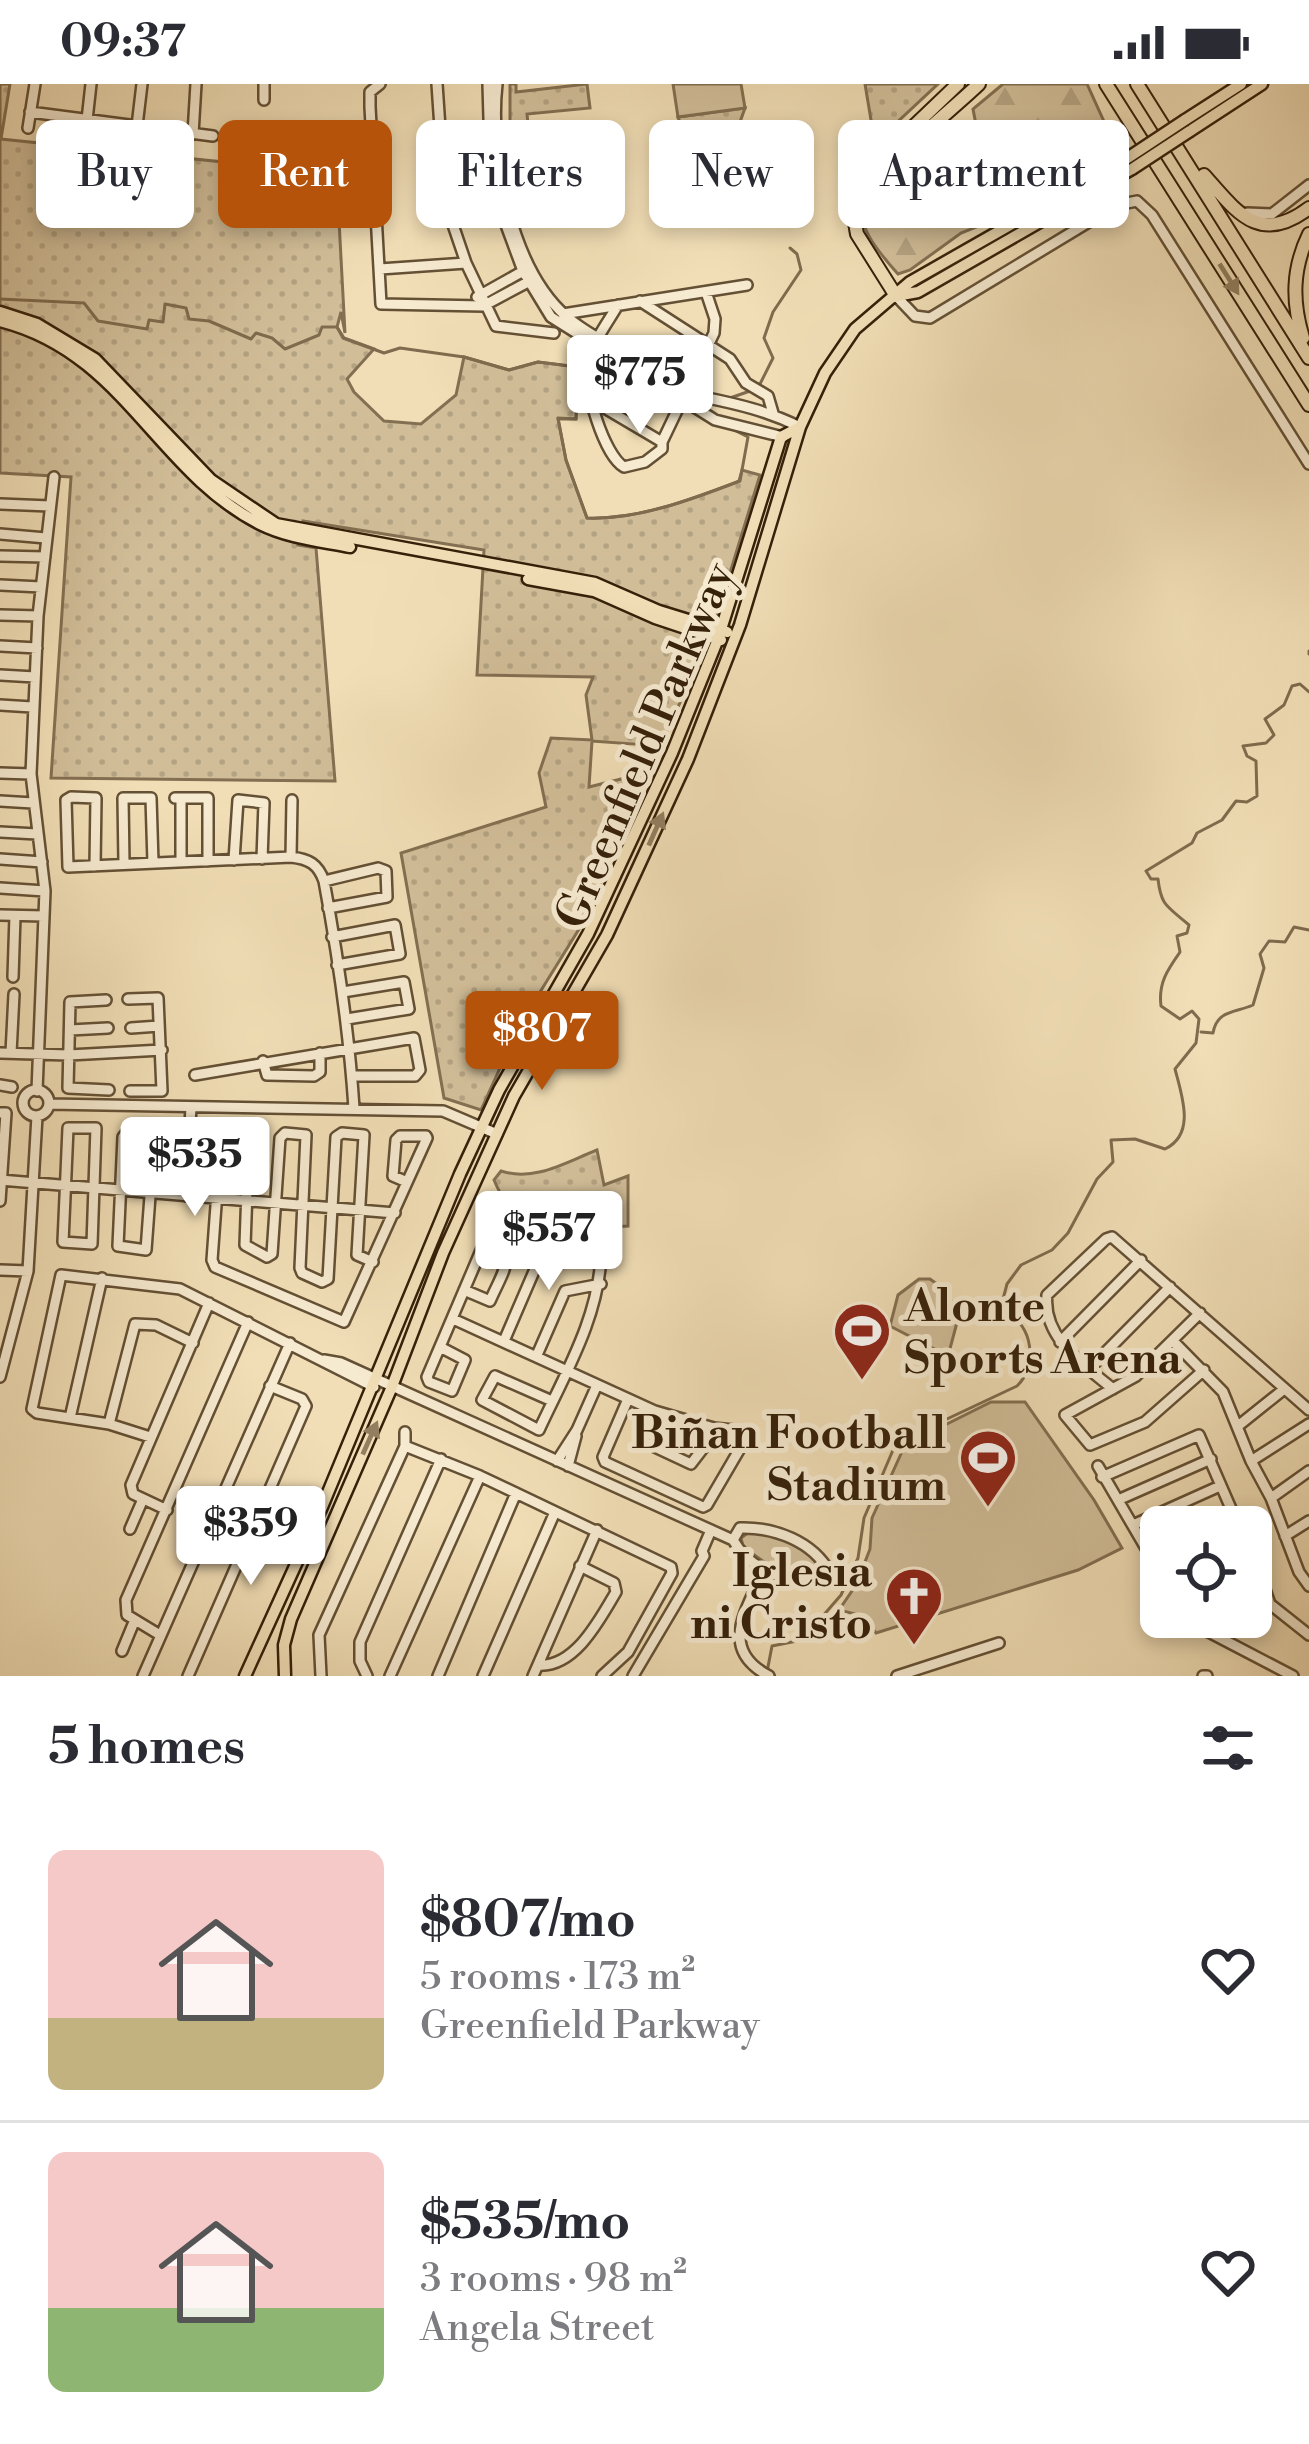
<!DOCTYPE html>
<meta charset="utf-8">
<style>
:root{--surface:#fff;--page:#f7f7f7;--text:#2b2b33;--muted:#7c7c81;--line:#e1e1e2;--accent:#b45309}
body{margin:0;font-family:"Libre Bodoni",serif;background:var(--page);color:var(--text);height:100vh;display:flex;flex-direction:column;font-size:45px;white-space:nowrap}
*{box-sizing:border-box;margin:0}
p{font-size:39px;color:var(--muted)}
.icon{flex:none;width:66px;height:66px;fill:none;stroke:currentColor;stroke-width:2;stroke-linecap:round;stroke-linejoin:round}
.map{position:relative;height:1592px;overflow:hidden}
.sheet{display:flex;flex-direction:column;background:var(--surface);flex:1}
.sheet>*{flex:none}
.guide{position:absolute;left:36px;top:36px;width:1239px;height:108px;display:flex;gap:24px}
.tools{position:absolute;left:1140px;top:1422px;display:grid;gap:24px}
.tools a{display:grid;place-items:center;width:132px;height:132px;border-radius:18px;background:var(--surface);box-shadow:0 6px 18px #0003;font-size:60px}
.price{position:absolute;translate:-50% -102px;padding:0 27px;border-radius:12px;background:#fff;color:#222;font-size:39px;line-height:78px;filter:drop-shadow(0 3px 6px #0008)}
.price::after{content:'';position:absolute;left:50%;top:72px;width:36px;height:27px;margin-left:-18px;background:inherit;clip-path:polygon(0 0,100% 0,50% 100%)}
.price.current{background:var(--accent);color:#fff}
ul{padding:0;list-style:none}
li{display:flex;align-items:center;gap:36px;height:300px;padding:0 48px}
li+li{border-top:3px solid var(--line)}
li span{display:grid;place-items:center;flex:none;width:336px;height:240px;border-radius:18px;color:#555}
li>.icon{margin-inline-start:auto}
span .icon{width:144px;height:144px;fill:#fffc;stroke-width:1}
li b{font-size:51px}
h2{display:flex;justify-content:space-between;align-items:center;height:144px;padding:0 48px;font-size:51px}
.chip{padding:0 42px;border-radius:18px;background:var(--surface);box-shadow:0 6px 18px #0003;font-size:42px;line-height:108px}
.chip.current{background:var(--accent);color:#fff}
.status{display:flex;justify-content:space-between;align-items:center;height:84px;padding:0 60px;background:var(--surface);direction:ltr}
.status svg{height:33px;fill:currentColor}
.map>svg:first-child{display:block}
.grass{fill:url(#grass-dots);stroke:#836f51;stroke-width:3}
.forest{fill:url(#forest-firs);stroke:#836f51;stroke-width:3}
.park{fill:#d1be99;stroke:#836f51;stroke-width:3}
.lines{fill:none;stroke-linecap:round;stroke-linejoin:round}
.stream{stroke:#7f6b4d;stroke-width:3}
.minor-casing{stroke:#645034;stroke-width:14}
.major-casing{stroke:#352009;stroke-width:15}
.highway-casing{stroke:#352009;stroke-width:16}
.minor{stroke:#f6ead0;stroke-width:9}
.major{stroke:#f1deb6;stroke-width:10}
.highway{stroke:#f1deb6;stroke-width:12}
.major-bridge-casing{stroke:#352009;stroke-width:15;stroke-linecap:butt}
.major-bridge{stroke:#f1deb6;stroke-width:10}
.oneway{fill:#937f60}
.labels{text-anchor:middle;stroke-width:10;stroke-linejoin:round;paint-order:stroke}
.street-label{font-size:45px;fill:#352009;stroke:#f6ead0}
.poi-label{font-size:45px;font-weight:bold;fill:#352009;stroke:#f6ead0;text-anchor:end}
</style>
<div class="status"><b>09:37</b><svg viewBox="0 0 49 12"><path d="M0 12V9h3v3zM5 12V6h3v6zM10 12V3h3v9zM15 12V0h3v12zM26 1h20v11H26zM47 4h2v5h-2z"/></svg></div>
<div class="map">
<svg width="1309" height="1592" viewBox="0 0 1309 1592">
<defs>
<pattern id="grass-dots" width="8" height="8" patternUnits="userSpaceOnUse" patternTransform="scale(3)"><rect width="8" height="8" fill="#d1be99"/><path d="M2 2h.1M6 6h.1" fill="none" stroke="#b4a382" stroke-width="1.8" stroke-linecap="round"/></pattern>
<pattern id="forest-firs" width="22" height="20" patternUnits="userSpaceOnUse" patternTransform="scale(3)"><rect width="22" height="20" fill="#d1be99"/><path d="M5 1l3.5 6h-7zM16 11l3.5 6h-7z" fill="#b4a382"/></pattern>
</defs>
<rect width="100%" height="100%" fill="#f1deb6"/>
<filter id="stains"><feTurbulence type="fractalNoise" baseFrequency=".00167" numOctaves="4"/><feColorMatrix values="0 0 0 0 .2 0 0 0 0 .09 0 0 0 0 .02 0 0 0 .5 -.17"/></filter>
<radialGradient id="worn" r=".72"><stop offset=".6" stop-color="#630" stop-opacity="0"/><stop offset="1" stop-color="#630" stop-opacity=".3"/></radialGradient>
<!-- grass -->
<path class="grass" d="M0,0H10L1,55L224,78L229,50L313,51L334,43L345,249L341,228L337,243L344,254L374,265L347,295L354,308L384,337L421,340L456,311L464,273L509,286L538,278L578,283L576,335H558L566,376L587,434C638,436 692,415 739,397L742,386L760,391L714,541L661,662L592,657L589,703L649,688L584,837L519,942L481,1026L444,1014L401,769L546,723L539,689L551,654L592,656L586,611L593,593L477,591L484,466L303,437L298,461L316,464L335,697L51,694L71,393L0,389Z
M510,0H516V8L587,0L590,24L527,30L528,40L510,41Z
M865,0H938L862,71L857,64L872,42Z
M745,24L735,52C712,69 686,61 678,33Z
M597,1066L604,1101L628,1092V1142L607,1143L527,1165C520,1140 504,1120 494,1096L501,1087C535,1098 566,1078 597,1066Z"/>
<!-- forest -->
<path class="forest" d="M1003,0H1087L1116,64L1072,99L1041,117L961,149L910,186L898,190C838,123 860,118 922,72L949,76L978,51L973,25Z"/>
<!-- park -->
<path class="park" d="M673,0H741L745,24L678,33Z
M919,1195H930L941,1203L939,1214L962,1220L948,1272L890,1242L898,1211Z
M991,1318H1025L1094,1416L1122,1464L1078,1486L876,1549L863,1532L839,1526L856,1501L870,1465L872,1434L905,1361Z
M749,1448C777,1451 809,1462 823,1488L821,1492C791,1496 766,1482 743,1462L741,1454Z"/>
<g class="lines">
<!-- stream -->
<path class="stream" d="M0,215L84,219L98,237L147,245L149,236L163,238L165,220L186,224L189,235L209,237L251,255L256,249L272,254L285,265L319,251L322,243H337L343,254L384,269L400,264L464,273L509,286L538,278L578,283L576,335L558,334L566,376L587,434C638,436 693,415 740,397L748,353L732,345
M760,300L773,274L764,254L773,228L801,186L797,170L790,164
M730,314L750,307
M1309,567V570
M1201,948L1213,949C1217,926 1235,929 1253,921L1264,884L1260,870L1269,857L1285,858L1294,843L1309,846
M767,1588L772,1562L802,1556L841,1511L858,1474L864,1434L896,1359L1017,1302C1038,1282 1033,1240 1006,1229L1002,1219L1007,1200L1021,1181L1052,1166L1068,1149L1097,1095L1113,1078L1111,1056L1135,1055L1165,1065C1196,1050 1182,1012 1175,985L1196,959L1199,935L1192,927L1180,935L1161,922C1158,899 1168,885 1180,868L1177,852L1187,849L1189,841C1167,822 1161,822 1158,795H1151L1146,787L1192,759L1197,749L1222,736L1236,717L1247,718L1257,712L1256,677L1247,672L1243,662L1266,659L1274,651L1265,635L1284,621L1292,602L1300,600L1309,608"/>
<defs>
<path id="minor" d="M264,0V16
M380,0L370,8V23L381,220L483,222L528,198
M488,0L490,69L496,114L523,187L551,233L715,336L783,353
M497,0C489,70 511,185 567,233C588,251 615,263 638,277C657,288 682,310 703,313C737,320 768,327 800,343
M30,28L213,52
M87,36L91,0
M137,42L142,0
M28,44L35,0
M193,50L196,0
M1247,129L1272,130L1309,101
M466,179L496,242L554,249
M380,185L466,179L450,132L443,88L437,0
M896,212L915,232L930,234L1117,121L1137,117L1152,131L1309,380
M477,213L525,186
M640,217L730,275L746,299L768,312L773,329
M618,221C608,238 592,259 588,279C583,303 604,371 624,383L645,378L662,365V358L714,249L715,235L706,208
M563,230L747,201
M591,316L662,358
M0,420L50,422
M0,450L46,454
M0,472L45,473
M0,501L41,503
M0,531L38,532
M0,562L37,564
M0,591L35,593
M0,621L32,623
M0,689L31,690
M175,714H208V777
M181,714V778
M0,717L33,719
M0,748L37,750
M291,773L292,716
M0,775L42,778
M234,776L238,716L264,719L262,775
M124,780L123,714H151L153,779
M95,782L96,714L71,713L66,716L68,783L291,773C309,775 318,780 324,797
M0,804L45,807
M328,824L387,813L386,787L378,784L324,797C338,872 349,948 354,1024
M0,831L44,832
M332,853L395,841L400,870L337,881
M13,893L15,832
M343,908L404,898L409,925L347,935
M128,915L158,914L162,1007H130
M106,916L70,918L68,1004L109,1006
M131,944L159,942
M70,946L108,944
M0,969L69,971L162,966
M11,969L14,910
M263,977L267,991L314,992L320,988V969
M195,991L414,954L420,986L415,992H352
M0,1001L12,1003
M23 1019a13 13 0 1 1 26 0a13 13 0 1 1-26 0Z
M37,1007L45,807L31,690L38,532L54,393
M49,1020L443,1027L497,1050
M0,1029H6L0,1117
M68,1044H96L92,1160L63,1158Z
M130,1044L149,1048L154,1058L146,1166L118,1162L123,1053Z
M0,1096L395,1129
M186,1112L191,1023
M373,1178L357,1171L364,1051L342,1049L336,1053L328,1195L322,1198L302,1189L300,1184L306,1051L285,1049L280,1054L272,1170L267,1173L245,1161L249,1051L226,1049L221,1053L212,1176L215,1183L344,1238L427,1054L426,1052H400L396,1056L393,1092L407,1098
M0,1186L28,1187
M1200,1229L1136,1292L1065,1331L1090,1361L1145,1338L1204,1286
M453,1235L655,1327L714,1344L743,1347L745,1356L707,1421L703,1423L605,1378L603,1373L628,1315
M504,1257L535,1185L601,1169C600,1231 565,1290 539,1346L482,1316L495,1292L552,1317
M1173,1257L1223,1308L1251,1377L1271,1414L1299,1488L1309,1502
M1060,1258L1141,1176
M440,1263L465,1276L452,1307L429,1298L427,1293C448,1243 470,1193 491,1143C519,1170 503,1187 490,1217L464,1206
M537,1271L565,1207L601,1200
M324,1276L341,1279L733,1456C751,1487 786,1499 821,1498L830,1489C813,1457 774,1443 740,1444L733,1456
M1089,1285L1170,1203
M0,1293L28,1187L37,1032
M1113,1305C1084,1281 1042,1254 1047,1211L1106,1155L1112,1153L1309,1326
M655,1327L644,1358L691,1380L711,1354L714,1344
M70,1334L102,1194
M109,1340L135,1240L156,1241L193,1259
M1238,1342L1283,1306
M405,1348V1362L480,1392L671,1483L672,1489L628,1568L602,1592
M150,1353L109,1340L37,1329L32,1325L61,1191L180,1205L374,1303
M557,1377L577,1346L597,1301
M1251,1377L1309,1340
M568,1382L576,1352
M1098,1382L1161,1490
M1102,1393L1199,1351L1239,1443
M222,1412L254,1425L262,1423L306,1322L302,1315L270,1302
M1271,1414L1309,1387
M1118,1416L1211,1375
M167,1426L133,1410L131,1401L209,1219
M1133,1441L1220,1402
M1202,1443L1232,1430
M130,1445L143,1415
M1285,1452L1309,1437
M1251,1464L1270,1520L1309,1551
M764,1486C746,1527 718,1565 769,1592
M1180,1533L1293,1592
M1194,1542L1211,1533
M160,1551L127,1531L126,1516L248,1238
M122,1567L134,1538
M538,1581C575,1584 600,1535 616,1508L614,1499L580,1482
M143,1592L290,1259
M188,1592L241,1471L237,1461L207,1448
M321,1592L319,1551L405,1362
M367,1592L360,1577V1558L441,1375
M390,1592L480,1392
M438,1592L516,1409
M483,1592L555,1428
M533,1592L597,1446
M633,1592L704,1472L702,1467L711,1446
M897,1592L999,1559
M1203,1592H1207"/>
<path id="major" d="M1185,36L1241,0
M1190,47L1262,0
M896,212L918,208L1132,85
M0,228L37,240L95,275L211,396L276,440L595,499L659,527L727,548
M0,237C124,268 156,387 260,440C288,454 320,457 350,463
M528,495L594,507L655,534L721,556
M245,1592L322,1423L460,1090L499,1006L588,850L672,669L718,555L781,353L800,343
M285,1592L284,1561L291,1535L391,1305L443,1169L514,1012L607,851L688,675L740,541L800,343L825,289L855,245L910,198L1126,75"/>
<path id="highway" d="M1106,0L1309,321
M1137,0L1309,274
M1204,91C1237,128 1259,162 1309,124
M855,126C866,94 950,28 979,0
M896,212L857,150L850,110L870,84L958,0
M1303,254C1292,218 1292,185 1309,150"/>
</defs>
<!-- minor casing -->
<use href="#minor" class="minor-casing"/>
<!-- major casing -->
<use href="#major" class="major-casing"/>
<!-- highway casing -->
<use href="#highway" class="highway-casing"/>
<!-- minor -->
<use href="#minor" class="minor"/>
<!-- major -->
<use href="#major" class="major"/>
<!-- highway -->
<use href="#highway" class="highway"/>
<defs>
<path id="major-bridge" d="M1126,75L1185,36
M1132,85L1190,47"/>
</defs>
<!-- major-bridge casing -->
<use href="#major-bridge" class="major-bridge-casing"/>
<!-- major-bridge -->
<use href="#major-bridge" class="major-bridge"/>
</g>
<!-- one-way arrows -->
<defs><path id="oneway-solid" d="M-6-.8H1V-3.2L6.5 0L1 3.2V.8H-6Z" transform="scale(3)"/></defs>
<g class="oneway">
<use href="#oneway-solid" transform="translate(1229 195) rotate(58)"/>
<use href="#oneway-solid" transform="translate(656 745) rotate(-66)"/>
<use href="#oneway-solid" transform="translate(370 1354) rotate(-66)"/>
</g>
<!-- icons -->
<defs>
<symbol id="stadium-pin" viewBox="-11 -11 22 30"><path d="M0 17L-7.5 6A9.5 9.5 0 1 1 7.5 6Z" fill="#8f2418" stroke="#f6ead0"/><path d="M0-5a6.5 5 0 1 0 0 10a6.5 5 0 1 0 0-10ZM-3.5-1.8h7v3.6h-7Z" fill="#fff"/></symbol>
<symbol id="church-pin" viewBox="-11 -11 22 30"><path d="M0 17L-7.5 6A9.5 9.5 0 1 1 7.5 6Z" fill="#8f2418" stroke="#f6ead0"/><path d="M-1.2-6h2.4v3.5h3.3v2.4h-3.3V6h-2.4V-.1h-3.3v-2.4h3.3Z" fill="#fff"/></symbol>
</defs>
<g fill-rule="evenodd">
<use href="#stadium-pin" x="829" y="1214" width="66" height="90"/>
<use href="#stadium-pin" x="955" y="1341" width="66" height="90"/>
<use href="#church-pin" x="881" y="1479" width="66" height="90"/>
</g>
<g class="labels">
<!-- street labels -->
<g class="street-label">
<text transform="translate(644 661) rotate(-67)" y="16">Greenfield Parkway</text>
</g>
<!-- poi labels -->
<g class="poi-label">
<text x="904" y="1237" text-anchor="start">Alonte<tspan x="904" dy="52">Sports Arena</tspan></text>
<text x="946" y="1364">Biñan Football<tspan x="946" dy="52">Stadium</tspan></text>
<text x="872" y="1502">Iglesia<tspan x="872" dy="52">ni Cristo</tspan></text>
</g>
</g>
<rect width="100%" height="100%" filter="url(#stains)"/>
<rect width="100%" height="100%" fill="url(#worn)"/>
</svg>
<div class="tools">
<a><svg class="icon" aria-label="locate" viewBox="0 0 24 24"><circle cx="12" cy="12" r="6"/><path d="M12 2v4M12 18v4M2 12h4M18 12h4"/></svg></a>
</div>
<b class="price" style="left:640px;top:353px">$775</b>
<b class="price current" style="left:542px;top:1009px">$807</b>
<b class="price" style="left:195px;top:1135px">$535</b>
<b class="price" style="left:549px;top:1209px">$557</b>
<b class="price" style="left:251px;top:1504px">$359</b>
<div class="guide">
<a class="chip">Buy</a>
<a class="chip current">Rent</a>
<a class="chip">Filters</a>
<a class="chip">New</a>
<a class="chip">Apartment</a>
</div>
</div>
<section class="sheet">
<h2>5 homes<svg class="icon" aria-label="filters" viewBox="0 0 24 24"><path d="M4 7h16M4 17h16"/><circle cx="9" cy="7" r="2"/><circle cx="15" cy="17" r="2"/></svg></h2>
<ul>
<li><span style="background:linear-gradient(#f6c9c9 70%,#c2b280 0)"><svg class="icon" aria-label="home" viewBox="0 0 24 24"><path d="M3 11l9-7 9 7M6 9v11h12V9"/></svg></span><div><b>$807/mo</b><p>5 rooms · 173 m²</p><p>Greenfield Parkway</p></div><svg class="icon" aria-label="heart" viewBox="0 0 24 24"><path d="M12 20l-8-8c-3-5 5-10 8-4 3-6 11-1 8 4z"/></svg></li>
<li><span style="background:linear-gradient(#f6c9c9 65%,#8fb573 0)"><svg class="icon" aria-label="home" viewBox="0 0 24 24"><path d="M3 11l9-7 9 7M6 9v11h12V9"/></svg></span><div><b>$535/mo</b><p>3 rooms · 98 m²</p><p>Angela Street</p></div><svg class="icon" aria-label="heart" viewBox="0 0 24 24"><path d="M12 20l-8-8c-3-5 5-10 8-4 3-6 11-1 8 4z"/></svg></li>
</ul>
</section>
